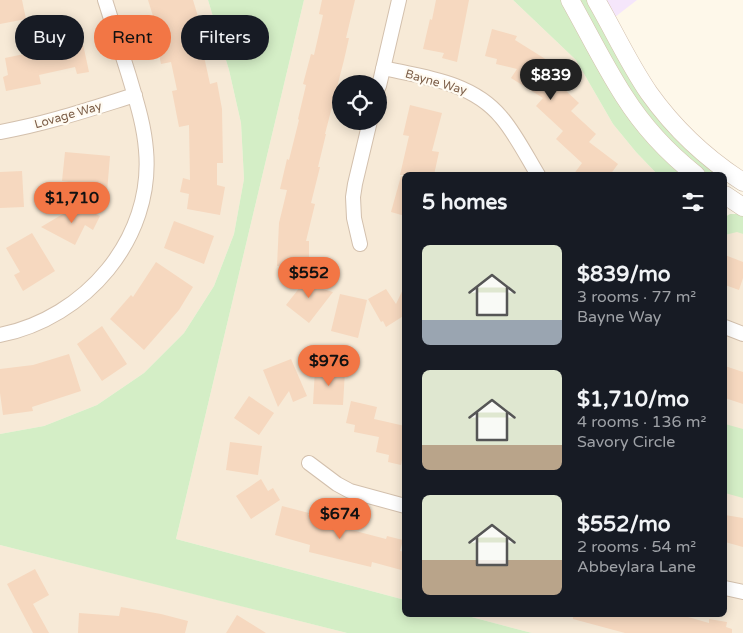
<!DOCTYPE html>
<meta charset="utf-8">
<style>
:root{--surface:#171b24;--page:#242831;--text:#f1f3f6;--muted:#9ea1a6;--accent:#f27645}
body{margin:0;font-family:"Varela Round",sans-serif;background:var(--page);color:var(--text);height:100vh;display:flex;flex-direction:column;font-size:19px;white-space:nowrap}
*{box-sizing:border-box;margin:0}
p{font-size:16px;color:var(--muted)}
.icon{flex:none;width:28px;height:28px;fill:none;stroke:currentColor;stroke-width:2;stroke-linecap:round;stroke-linejoin:round}
.map{position:relative;flex:1;overflow:hidden}
.details{position:absolute;left:402px;top:172px;width:325px;height:445px;display:flex;flex-direction:column;background:var(--surface);border-radius:8px;box-shadow:0 2px 12px #0003}
.details>*{flex:none}
.top-card{position:absolute;left:15px;top:15px;width:312px;height:45px;display:flex;gap:10px}
.tools{position:absolute;left:332px;top:75px;display:grid;gap:10px}
.tools a{display:grid;place-items:center;width:55px;height:55px;border-radius:50%;background:var(--surface);box-shadow:0 2px 12px #0003;font-size:25px}
.price{position:absolute;translate:-50% -42px;padding:0 11px;border-radius:18px;background:var(--accent);color:#111;font-size:16px;line-height:32px;filter:drop-shadow(0 1px 2px #0008)}
.price::after{content:'';position:absolute;left:50%;top:30px;width:15px;height:11px;margin-left:-8px;background:inherit;clip-path:polygon(0 0,100% 0,50% 100%)}
.price.active{background:#222;color:#fff}
ul{padding:0;list-style:none}
li{display:flex;align-items:center;gap:15px;height:125px;padding:0 20px}
li span{display:grid;place-items:center;flex:none;width:140px;height:100px;border-radius:8px;color:#555}
li>.icon{margin-inline-start:auto}
span .icon{width:60px;height:60px;fill:#fffc;stroke-width:1}
li b{font-size:21px}
h2{display:flex;justify-content:space-between;align-items:center;height:60px;padding:0 20px;font-size:21px}
.chip{padding:0 18px;border-radius:22px;background:var(--surface);box-shadow:0 2px 12px #0003;font-size:18px;line-height:45px}
.chip.active{background:var(--accent);color:#111}
.map>svg:first-child{display:block}
.residential{fill:#f7ead7;fill-rule:evenodd}
.education{fill:#f5e6fb}
.green{fill:#d4eec6}
.building{fill:#f6d8bf}
.lines{fill:none;stroke-linecap:round;stroke-linejoin:round}
.minor-casing{stroke:#d3c0ad;stroke-width:16}
.tertiary-casing{stroke:#d3c0ad;stroke-width:19}
.minor{stroke:#fff;stroke-width:14}
.tertiary{stroke:#fff;stroke-width:18}
.labels{text-anchor:middle;stroke-width:4.5;stroke-linejoin:round;paint-order:stroke}
.street-label{font-size:12px;fill:#7d5f49;stroke:#fffbf2}
</style>
<div class="map">
<svg width="743" height="633" viewBox="0 0 743 633">
<rect width="100%" height="100%" fill="#fef8ea"/>
<!-- residential -->
<path class="residential" d="M0,0H208L229,70L241,123L244,179L234,234L214,286L184,333L144,373L97,405L44,426L0,434Z
M304,0H513L576,60L613,124L636,152L658,175H405V600L176,539ZM341,84H379V121H341Z
M737,231L743,234V633H532L464,615H725V235Z
M0,545L163,586L347,633H0Z"/>
<!-- education -->
<path class="education" d="M606,0H637L615,17Z"/>
<!-- green -->
<path class="green" d="M208,0H304L176,539L405,600V615H464L532,633H347L0,545V434L44,426L97,405L144,373L184,333L214,286L234,234L244,179L241,123L229,70Z
M513,0H561L684,175H658L636,152L613,124L576,60Z
M578,0H588L715,172L713,175H706L670,144L631,95Z
M730,214H739L743,215V234L737,232L725,235V217Z
M725,424L743,429V498L725,493Z"/>
<!-- building -->
<path class="building" d="M0,0H22L26,19L0,24Z
M148,0H193L200,23L197,24L210,84L217,82L222,109L223,163H217V185L225,187L220,215L187,209L189,194L180,192L183,178L190,180L189,125L179,127L172,91L177,90L171,62L161,64L158,49L163,48Z
M322,0H355L346,38H349L344,60L325,134H326L318,167H320L311,203L315,204L306,241H309V267L277,266L279,223L287,190L280,189L287,159L289,160L299,120L298,119L306,85L303,84L311,54L314,55L323,15L319,14Z
M436,0H469L457,62L442,58L444,53L423,49L430,19L432,20Z
M492,29L517,36L515,40L555,65L549,75L579,103L571,111L596,134L589,142L618,164L610,175H573L582,163L556,139L563,131L536,106L543,98L511,78L517,69L496,64L497,59L485,56Z
M80,30L89,72L77,74L75,67L39,75L41,84L6,91L3,77L8,75L5,58L53,48L51,37Z
M410,105L442,113L432,151L439,152L434,175H400L409,136L403,135Z
M65,152L110,156L107,192L66,189L69,182L62,181Z
M22,171L24,207L0,208V172Z
M401,176L405,177V216L391,212Z
M78,205L100,216L93,230L85,225L75,245L41,227Z
M174,221L214,236L204,264L164,248Z
M32,233L55,271L23,291L14,275L20,272L6,248Z
M725,255L743,262V278L739,290L725,285Z
M156,262L193,287L179,310L144,350L110,319L131,295L133,297Z
M311,273L323,283L319,288L333,292L309,323L286,305Z
M405,285V315L386,327L383,321L381,322L368,299L386,289L396,304Z
M340,294L367,300L358,338L331,331Z
M102,326L127,364L102,381L77,344Z
M69,354L81,391L32,407L33,411L3,415L0,393V369L33,365Z
M291,359L307,396L293,402L289,391L278,407L263,370Z
M725,366L743,372V404L725,398Z
M315,369L345,371L343,405L313,404Z
M249,396L274,413L259,435L234,418Z
M351,401L377,407L374,419L405,426V446L401,465L388,462L389,455L376,452L379,437L354,432L355,425L346,423Z
M230,442L262,446L258,475L226,470Z
M261,479L268,491L273,488L280,500L251,519L236,496Z
M282,506L309,513L308,515L345,524L344,528L386,539L387,536L403,540L400,551L405,552V571L372,562L371,567L309,552L310,545L275,535Z
M725,515L743,518V547L725,542Z
M35,569L49,595L33,604L49,633H33L7,584Z
M121,607L161,614L188,621L185,633H78L79,613L119,616Z
M237,615L266,633H226Z
M573,615H681L709,623V619L727,622L726,627L732,629V633H625L573,619Z"/>
<g class="lines">
<defs>
<path id="minor" d="M383,68C424,77 472,82 501,117C515,133 527,157 538,175
M379,86L399,0
M0,132C46,124 90,109 135,95
M360,244L354,218L353,197L355,184L370,121
M725,327L743,334
M0,335C85,318 154,239 146,150C144,124 136,100 129,76C121,51 113,25 105,0
M309,463L337,484L350,491L405,506
M725,588L743,592"/>
<path id="tertiary" d="M570,0C588,32 604,65 624,96C643,126 668,153 696,175
M596,0C614,31 629,64 649,93C674,128 707,159 743,182
M725,195L743,207"/>
</defs>
<!-- minor casing -->
<use href="#minor" class="minor-casing"/>
<!-- tertiary casing -->
<use href="#tertiary" class="tertiary-casing"/>
<!-- minor -->
<use href="#minor" class="minor"/>
<!-- tertiary -->
<use href="#tertiary" class="tertiary"/>
</g>
<g class="labels">
<!-- street labels -->
<g class="street-label">
<text transform="translate(436 82) rotate(16)" y="4">Bayne Way</text>
<text transform="translate(68 115) rotate(-16)" y="4">Lovage Way</text>
</g>
</g>
</svg>
<div class="tools">
<a><svg class="icon" aria-label="locate" viewBox="0 0 24 24"><circle cx="12" cy="12" r="6"/><path d="M12 2v4M12 18v4M2 12h4M18 12h4"/></svg></a>
</div>
<b class="price active" style="left:551px;top:101px">$839</b>
<b class="price" style="left:72px;top:224px">$1,710</b>
<b class="price" style="left:309px;top:299px">$552</b>
<b class="price" style="left:329px;top:387px">$976</b>
<b class="price" style="left:340px;top:540px">$674</b>
<div class="top-card">
<a class="chip">Buy</a>
<a class="chip active">Rent</a>
<a class="chip">Filters</a>
</div>
<section class="details">
<h2>5 homes<svg class="icon" aria-label="filters" viewBox="0 0 24 24"><path d="M4 7h16M4 17h16"/><circle cx="9" cy="7" r="2"/><circle cx="15" cy="17" r="2"/></svg></h2>
<ul>
<li><span style="background:linear-gradient(#dfe7d0 75%,#9aa5b1 0)"><svg class="icon" aria-label="home" viewBox="0 0 24 24"><path d="M3 11l9-7 9 7M6 9v11h12V9"/></svg></span><div><b>$839/mo</b><p>3 rooms · 77 m²</p><p>Bayne Way</p></div></li>
<li><span style="background:linear-gradient(#dfe7d0 75%,#b9a48a 0)"><svg class="icon" aria-label="home" viewBox="0 0 24 24"><path d="M3 11l9-7 9 7M6 9v11h12V9"/></svg></span><div><b>$1,710/mo</b><p>4 rooms · 136 m²</p><p>Savory Circle</p></div></li>
<li><span style="background:linear-gradient(#dfe7d0 65%,#b9a48a 0)"><svg class="icon" aria-label="home" viewBox="0 0 24 24"><path d="M3 11l9-7 9 7M6 9v11h12V9"/></svg></span><div><b>$552/mo</b><p>2 rooms · 54 m²</p><p>Abbeylara Lane</p></div></li>
</ul>
</section>
</div>
